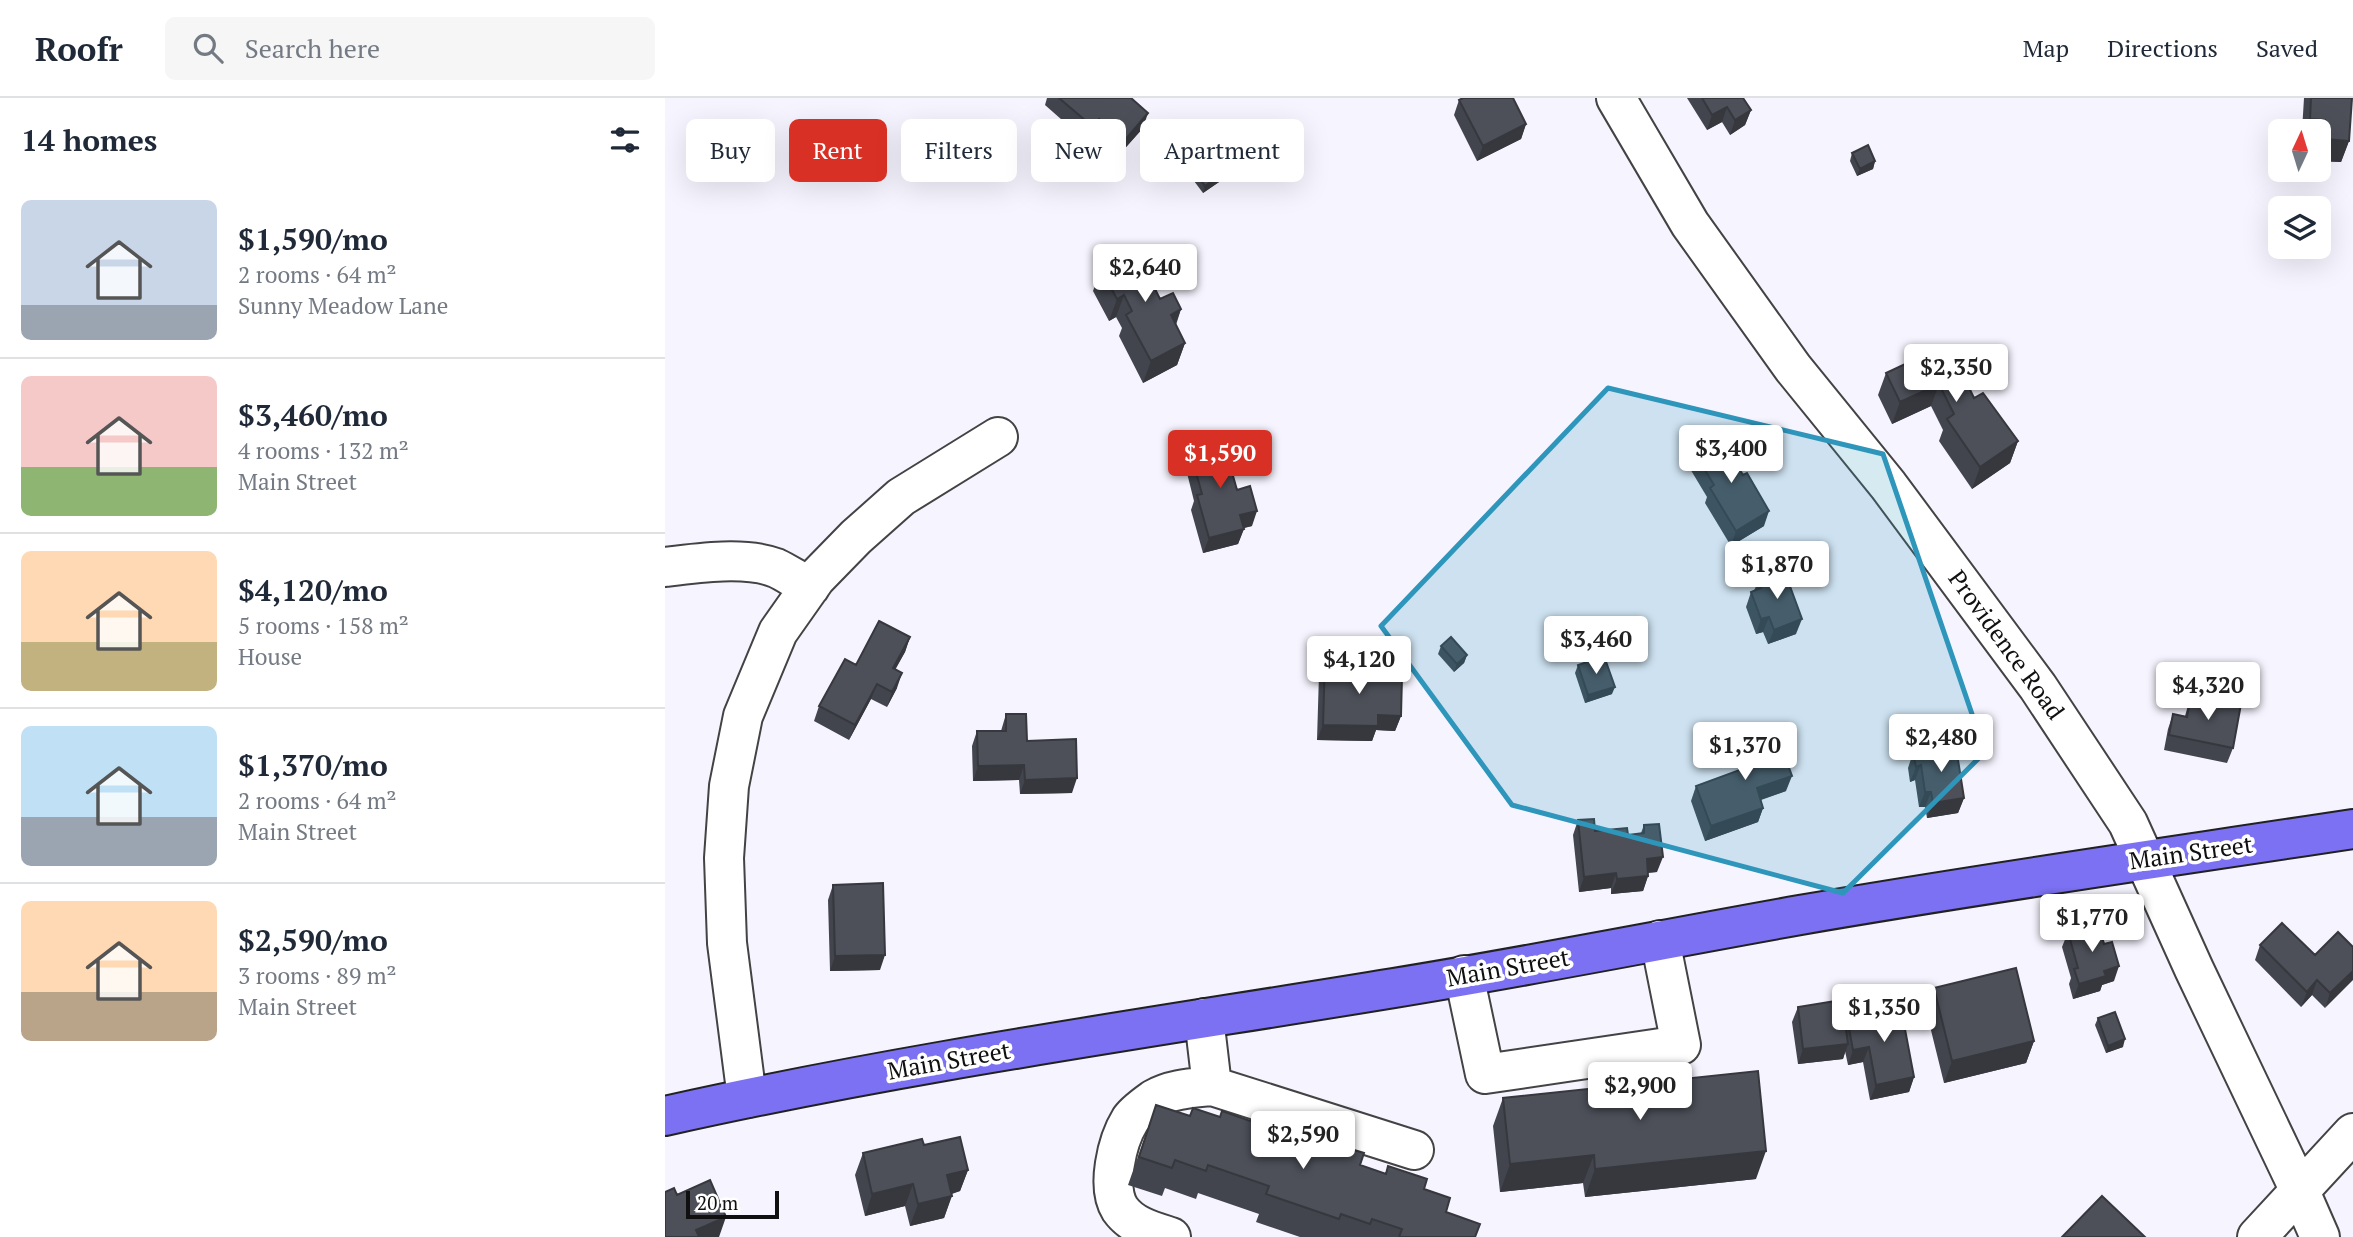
<!DOCTYPE html>
<meta charset="utf-8">
<style>
:root{--surface:#fff;--page:#f6f6f7;--text:#1f2937;--muted:#747a83;--line:#e0e1e3;--accent:#d93025}
body{margin:0;font-family:"PT Serif",serif;background:var(--page);color:var(--text);height:100vh;display:flex;flex-direction:column;font-size:26px;white-space:nowrap}
*{box-sizing:border-box;margin:0}
p{font-size:23px;color:var(--muted)}
.icon{flex:none;width:38px;height:38px;fill:none;stroke:currentColor;stroke-width:2;stroke-linecap:round;stroke-linejoin:round}
.map{position:relative;flex:1;overflow:hidden}
.side{display:flex;flex-direction:column;background:var(--surface);width:665px}
.side>*{flex:none}
.top-card{position:absolute;left:21px;top:21px;width:665px;height:63px;display:flex;gap:14px}
.needle{width:46px;rotate:4deg}
.fabs{position:absolute;left:1603px;top:21px;display:grid;gap:14px}
.fabs a{display:grid;place-items:center;width:63px;height:63px;border-radius:10px;background:var(--surface);box-shadow:0 7px 28px #0002;font-size:35px}
.scale{position:absolute;left:21px;bottom:18px;width:93px;box-sizing:border-box;padding-left:7px;border:4px solid #101010;border-top:0;font-size:19px;line-height:24px;white-space:nowrap;color:#101010;-webkit-text-stroke:5px #fff;paint-order:stroke}
.price{position:absolute;translate:-50% -60px;padding:0 16px;border-radius:7px;background:#fff;color:#222;font-size:23px;line-height:46px;filter:drop-shadow(0 2px 4px #0008)}
.price::after{content:'';position:absolute;left:50%;top:42px;width:21px;height:16px;margin-left:-10px;background:inherit;clip-path:polygon(0 0,100% 0,50% 100%)}
.price.current{background:var(--accent);color:#fff}
ul{padding:0;list-style:none}
li{display:flex;align-items:center;gap:21px;height:175px;padding:0 21px}
li+li{border-top:2px solid var(--line)}
li span{display:grid;place-items:center;flex:none;width:196px;height:140px;border-radius:10px;color:#555}
li>.icon{margin-inline-start:auto}
span .icon{width:84px;height:84px;fill:#fffc;stroke-width:1}
li b{font-size:30px}
h2{display:flex;justify-content:space-between;align-items:center;height:84px;padding:0 21px;font-size:30px}
.chip{padding:0 24px;border-radius:10px;background:var(--surface);box-shadow:0 7px 28px #0002;font-size:24px;line-height:63px}
.chip.current{background:var(--accent);color:#fff}
header{display:flex;align-items:center;gap:42px;box-sizing:border-box;height:98px;padding:0 35px;background:var(--surface);border-bottom:2px solid var(--line)}
header strong{font-size:33px}
nav{display:flex;gap:38px;margin-inline-start:auto;font-size:24px}
.search{width:490px;height:63px;background:var(--page);display:flex;align-items:center;gap:18px;box-sizing:border-box;padding:0 24px;border-radius:10px;color:var(--muted);font-size:26px}
main{display:flex;flex:1;min-height:0}
.map>svg:first-child{display:block}
.lines{fill:none;stroke-linecap:round;stroke-linejoin:round}
.minor-casing{stroke:#434343;stroke-width:42}
.major-casing{stroke:#212121;stroke-width:42}
.minor{stroke:#fff;stroke-width:38}
.major{stroke:#7b71f2;stroke-width:38}
.wall{fill:#42454d}
.shaded-wall{fill:#36383e}
.building{fill:#4d5059;stroke:#36383e;stroke-width:2}
.marked{fill:#2e95bb;fill-opacity:0.2;stroke:#2e95bb;stroke-width:5;stroke-linejoin:round}
.labels{text-anchor:middle;stroke-width:7;stroke-linejoin:round;paint-order:stroke}
.street-label{font-size:24px;fill:#101010;stroke:#fff}
</style>
<header>
<strong>Roofr</strong>
<div class="search"><svg class="icon" aria-label="search" viewBox="0 0 24 24"><circle cx="10" cy="10" r="6"/><path d="M15 15l6 6"/></svg>Search here</div>
<nav><a>Map</a><a>Directions</a><a>Saved</a></nav>
</header>
<main>
<section class="side">
<h2>14 homes<svg class="icon" aria-label="filters" viewBox="0 0 24 24"><path d="M4 7h16M4 17h16"/><circle cx="9" cy="7" r="2"/><circle cx="15" cy="17" r="2"/></svg></h2>
<ul>
<li><span style="background:linear-gradient(#c9d6e8 75%,#9aa5b1 0)"><svg class="icon" aria-label="home" viewBox="0 0 24 24"><path d="M3 11l9-7 9 7M6 9v11h12V9"/></svg></span><div><b>$1,590/mo</b><p>2 rooms · 64 m²</p><p>Sunny Meadow Lane</p></div></li>
<li><span style="background:linear-gradient(#f6c9c9 65%,#8fb573 0)"><svg class="icon" aria-label="home" viewBox="0 0 24 24"><path d="M3 11l9-7 9 7M6 9v11h12V9"/></svg></span><div><b>$3,460/mo</b><p>4 rooms · 132 m²</p><p>Main Street</p></div></li>
<li><span style="background:linear-gradient(#ffd9b3 65%,#c2b280 0)"><svg class="icon" aria-label="home" viewBox="0 0 24 24"><path d="M3 11l9-7 9 7M6 9v11h12V9"/></svg></span><div><b>$4,120/mo</b><p>5 rooms · 158 m²</p><p>House</p></div></li>
<li><span style="background:linear-gradient(#bfe0f5 65%,#9aa5b1 0)"><svg class="icon" aria-label="home" viewBox="0 0 24 24"><path d="M3 11l9-7 9 7M6 9v11h12V9"/></svg></span><div><b>$1,370/mo</b><p>2 rooms · 64 m²</p><p>Main Street</p></div></li>
<li><span style="background:linear-gradient(#ffd9b3 65%,#b9a48a 0)"><svg class="icon" aria-label="home" viewBox="0 0 24 24"><path d="M3 11l9-7 9 7M6 9v11h12V9"/></svg></span><div><b>$2,590/mo</b><p>3 rooms · 89 m²</p><p>Main Street</p></div></li>
</ul>
</section>
<div class="map">
<svg width="1688" height="1139" viewBox="0 0 1688 1139">
<rect width="100%" height="100%" fill="#f6f4fe"/>
<g class="lines">
<defs>
<path id="minor" d="M951,0L1025,126L1128,270L1223,387L1373,589L1463,725L1529,871L1634,1091L1655,1139
M0,469C31,465 81,458 111,470C122,475 133,483 145,489
M799,877L820,976L1016,947L995,842
M539,920L547,988
M82,1000L62,845L59,760L64,688L78,618L113,534L151,480L191,439L236,399L333,339
M506,1139C487,1133 467,1128 455,1111C441,1089 452,1043 465,1022C469,1015 482,1006 489,1001C506,991 527,990 547,988L749,1052
M1592,1139L1688,1035"/>
<path id="major" d="M0,1018C241,964 485,930 729,890C865,868 1000,841 1135,817C1319,785 1504,759 1688,731"/>
</defs>
<!-- minor casing -->
<use href="#minor" class="minor-casing"/>
<!-- major casing -->
<use href="#major" class="major-casing"/>
<!-- minor -->
<use href="#minor" class="minor"/>
<!-- major -->
<use href="#major" class="major"/>
</g>
<!-- wall -->
<path class="wall" d="M382,0H466L478,30L454,57L429,36L422,44L380,7Z
M1022,0H1078L1086,12L1080,27L1065,37L1057,24L1042,32Z
M1639,0H1687L1684,43L1676,64L1654,63V33H1637Z
M794,2L861,26L856,41L812,63L789,17Z
M1187,55L1210,63L1208,71L1192,78L1185,63Z
M520,60L557,76L554,84L538,95L517,67Z
M436,171L491,180L489,188L495,201L516,211L511,227L520,245L512,267L478,285L454,238L457,230L451,219L444,223L428,193Z
M1276,266L1298,277L1309,300L1353,343L1345,365L1307,391L1274,343L1278,332L1266,308L1227,326L1213,297L1221,275Z
M524,349L572,392L587,428L579,430L573,446L538,455L526,412L529,403L519,363Z
M1029,354L1078,377L1099,428L1066,448L1040,405L1042,399L1024,369Z
M1093,483L1131,536L1103,546L1098,534L1091,536L1081,509L1086,494L1089,493Z
M245,539L240,554L230,571L232,590L222,609L206,601L184,642L149,623L154,608L191,567Z
M776,548L802,557L799,565L789,574L773,556Z
M660,561L683,582L696,583L701,570L717,577L736,618L730,633L711,632L707,643L652,642L654,576Z
M913,567L947,596L920,605L910,575Z
M1526,597L1568,650L1562,665L1499,652L1503,631L1508,616L1520,618Z
M341,616L362,643L407,695L355,696L354,682L308,683L307,648L312,633H336Z
M1076,650L1121,693L1096,702L1098,710L1093,724L1040,743L1026,703L1031,688L1074,673L1071,665Z
M1248,655L1299,700L1293,715L1262,720L1260,709H1254L1250,682L1245,684L1243,670Z
M913,722L930,733L963,737L976,735L979,727L992,774L983,775V778L978,793L946,796V790L914,794L908,737Z
M168,787L215,872L165,873L163,802Z
M1403,834L1449,883L1437,887L1435,893L1408,901L1404,886L1406,880L1397,849Z
M1595,847L1650,857L1688,849L1660,910L1647,897L1636,909L1590,862Z
M1269,890L1369,943L1361,965L1279,985L1261,912Z
M1133,909L1180,925L1182,920L1249,979L1244,994L1205,1002L1198,964L1183,967L1180,953L1178,961L1133,966L1127,924Z
M1433,920L1458,949L1441,955L1430,927Z
M838,1000L1091,1081L920,1099L918,1085L835,1094L828,1028Z
M491,1007L525,1018L595,1032L619,1040L676,1048L695,1067L759,1091L781,1114L810,1139H635L591,1124L594,1116L533,1095L531,1101L500,1090L497,1098L463,1087Z
M198,1055L303,1072L295,1093L287,1096L279,1120L245,1128L240,1108L200,1118L190,1077Z"/>
<!-- shaded-wall -->
<path class="shaded-wall" d="M1062,9L1057,24L1042,32L1047,17Z
M1086,12L1080,27L1065,37L1070,22Z
M483,15L478,30L454,57L460,42Z
M434,21L429,36L422,44L428,29Z
M1645,21L1660,22L1654,39V33H1640Z
M861,26L856,41L812,63L818,48Z
M1659,41L1684,43L1676,64L1654,63V57Z
M1210,63L1208,71L1192,78L1195,71Z
M557,76L554,84L538,95L540,88Z
M459,197L451,219L444,223L452,201Z
M516,211L508,233L506,217Z
M520,245L512,267L478,285L486,263Z
M1274,286L1266,308L1227,326L1235,304Z
M1353,343L1345,365L1307,391L1315,369Z
M592,413L587,428L570,432L575,417Z
M1104,413L1099,428L1066,448L1071,433Z
M579,431L573,446L538,455L544,440Z
M1104,519L1098,534L1091,536L1096,521Z
M1137,521L1131,536L1103,546L1109,532Z
M245,539L240,554L223,585L228,570Z
M802,557L799,565L789,574L792,566Z
M237,575L232,590L222,609L227,594Z
M212,586L206,601L184,642L190,627Z
M950,589L947,596L920,605L923,597Z
M713,617L736,618L730,633L711,632L707,643L652,642L658,627Z
M359,667L354,682L308,683L313,668Z
M1256,667L1250,682L1245,684L1251,669Z
M1127,678L1121,693L1086,705L1092,690Z
M412,680L407,695L355,696L360,682Z
M1260,694H1266L1260,709H1254Z
M1299,700L1293,715L1262,720L1268,705Z
M1098,710L1093,724L1040,743L1046,728Z
M998,759L992,774L976,775L982,761Z
M951,775L946,790L914,794L919,779Z
M983,778L978,793L946,796L952,781Z
M220,857L215,872L165,873L170,858Z
M1454,868L1449,883L1437,887L1435,893L1408,901L1414,886L1439,873Z
M1688,873V882L1660,910L1665,895Z
M1652,882L1647,897L1636,909L1642,894Z
M1460,941L1458,949L1441,955L1443,948Z
M1369,943L1361,965L1279,985L1287,963Z
M1183,946L1178,961L1133,966L1138,951Z
M1204,949L1198,964L1183,967L1188,952Z
M1249,979L1244,994L1205,1002L1211,987Z
M1101,1053L1091,1081L920,1099L930,1071Z
M929,1057L918,1085L835,1094L845,1066Z
M303,1072L295,1093L274,1099L282,1077Z
M248,1086L240,1108L200,1118L207,1096Z
M287,1098L279,1120L245,1128L253,1106Z
M61,1119L54,1139H28L31,1132Z"/>
<!-- building -->
<path class="building" d="M394,0H466L483,15L460,42L434,21L428,29Z
M798,0H848L861,26L818,48L794,2Z
M1037,0H1078L1086,12L1070,22L1062,9L1047,17Z
M1646,0H1687L1684,43L1659,41L1660,22L1645,21Z
M1203,47L1210,63L1195,71L1187,55Z
M536,48L557,76L540,88L520,60Z
M476,151L491,180L486,183L495,201L508,195L516,211L506,217L520,245L486,263L461,217L467,213L459,197L452,201L436,171Z
M1270,252L1276,266L1294,257L1301,271L1296,273L1309,300L1318,295L1353,343L1315,369L1282,321L1289,316L1274,286L1235,304L1221,275Z
M557,339L572,392L585,388L592,413L575,417L579,431L544,440L532,397L537,396L524,349Z
M1054,339L1078,377L1082,375L1104,413L1071,433L1045,390L1049,387L1029,354Z
M1119,472L1137,521L1109,532L1104,519L1096,521L1086,494L1096,490L1093,483Z
M214,523L245,539L228,570L237,575L227,594L212,586L190,627L154,608L180,561L191,567Z
M786,539L802,557L792,566L776,548Z
M939,558L950,589L923,597L913,567Z
M660,561L683,562V582L700,583L701,570L717,571V577L737,578L736,618L713,617V628L658,627Z
M1526,597L1576,606L1568,650L1504,637L1508,616L1522,619Z
M341,616H361L362,643L411,641L412,680L360,682L359,667L313,668L312,633H341Z
M1112,637L1127,678L1092,690L1098,710L1046,728L1031,688L1083,669L1076,650Z
M1291,649L1299,700L1268,705L1266,694H1260L1256,667L1251,669L1248,655Z
M929,721L930,733L962,730L963,737L979,735V727L994,726L998,759L982,761L983,778L952,781L951,775L919,779L913,722Z
M218,785L220,857L170,858L168,787Z
M1433,825L1439,846L1447,844L1454,868L1439,873L1441,878L1414,886L1409,871L1413,870L1403,834Z
M1617,825L1650,857L1673,834L1688,849V873L1665,895L1652,882L1642,894L1595,847Z
M1351,870L1369,943L1287,963L1269,890Z
M1177,902L1183,946L1138,951L1133,909Z
M1236,910L1249,979L1211,987L1204,949L1188,952L1182,920Z
M1450,914L1460,941L1443,948L1433,920Z
M1093,973L1101,1053L930,1071L929,1057L845,1066L838,1000Z
M491,1007L525,1018L528,1010L555,1019L557,1013L597,1027L595,1032L620,1040L623,1030L646,1038L648,1031L678,1041L676,1048L699,1055L695,1067L721,1076L723,1068L762,1081L759,1091L785,1100L781,1114L815,1126L810,1139H734L737,1131L707,1121L705,1126L676,1116L674,1121L601,1096L604,1088L543,1067L541,1073L510,1062L507,1070L474,1059Z
M295,1039L303,1072L282,1077L287,1098L253,1106L248,1086L207,1096L198,1055L257,1041L259,1047Z
M45,1082L61,1119L31,1132L34,1139H0V1094L9,1090L12,1097Z
M1437,1098L1480,1139H1397Z"/>
<!-- marked area -->
<path class="marked" d="M943,290L1218,356L1320,654L1178,795L847,707L716,528Z"/>
<g class="labels">
<!-- street labels -->
<g class="street-label">
<text transform="translate(1341 547) rotate(54)" y="8">Providence Road</text>
<text transform="translate(1526 755) rotate(-8)" y="8">Main Street</text>
<text transform="translate(843 870) rotate(-10)" y="8">Main Street</text>
<text transform="translate(284 963) rotate(-10)" y="8">Main Street</text>
</g>
</g>
</svg>
<div class="fabs">
<a><svg class="needle" viewBox="-14 -14 28 28"><path d="M0-13l5 13h-10z" fill="#e53935"/><path d="M0 13l5-13h-10z" fill="#747a83"/></svg></a>
<a><svg class="icon" aria-label="layers" viewBox="0 0 24 24"><path d="M12 4l9 5-9 5-9-5zM3 14l9 5 9-5"/></svg></a>
</div>
<div class="scale">20 m</div>
<b class="price" style="left:480px;top:206px">$2,640</b>
<b class="price" style="left:1291px;top:306px">$2,350</b>
<b class="price" style="left:1066px;top:387px">$3,400</b>
<b class="price current" style="left:555px;top:392px">$1,590</b>
<b class="price" style="left:1112px;top:503px">$1,870</b>
<b class="price" style="left:931px;top:578px">$3,460</b>
<b class="price" style="left:694px;top:598px">$4,120</b>
<b class="price" style="left:1543px;top:624px">$4,320</b>
<b class="price" style="left:1276px;top:676px">$2,480</b>
<b class="price" style="left:1080px;top:684px">$1,370</b>
<b class="price" style="left:1427px;top:856px">$1,770</b>
<b class="price" style="left:1219px;top:946px">$1,350</b>
<b class="price" style="left:975px;top:1024px">$2,900</b>
<b class="price" style="left:638px;top:1073px">$2,590</b>
<div class="top-card">
<a class="chip">Buy</a>
<a class="chip current">Rent</a>
<a class="chip">Filters</a>
<a class="chip">New</a>
<a class="chip">Apartment</a>
</div>
</div>
</main>
